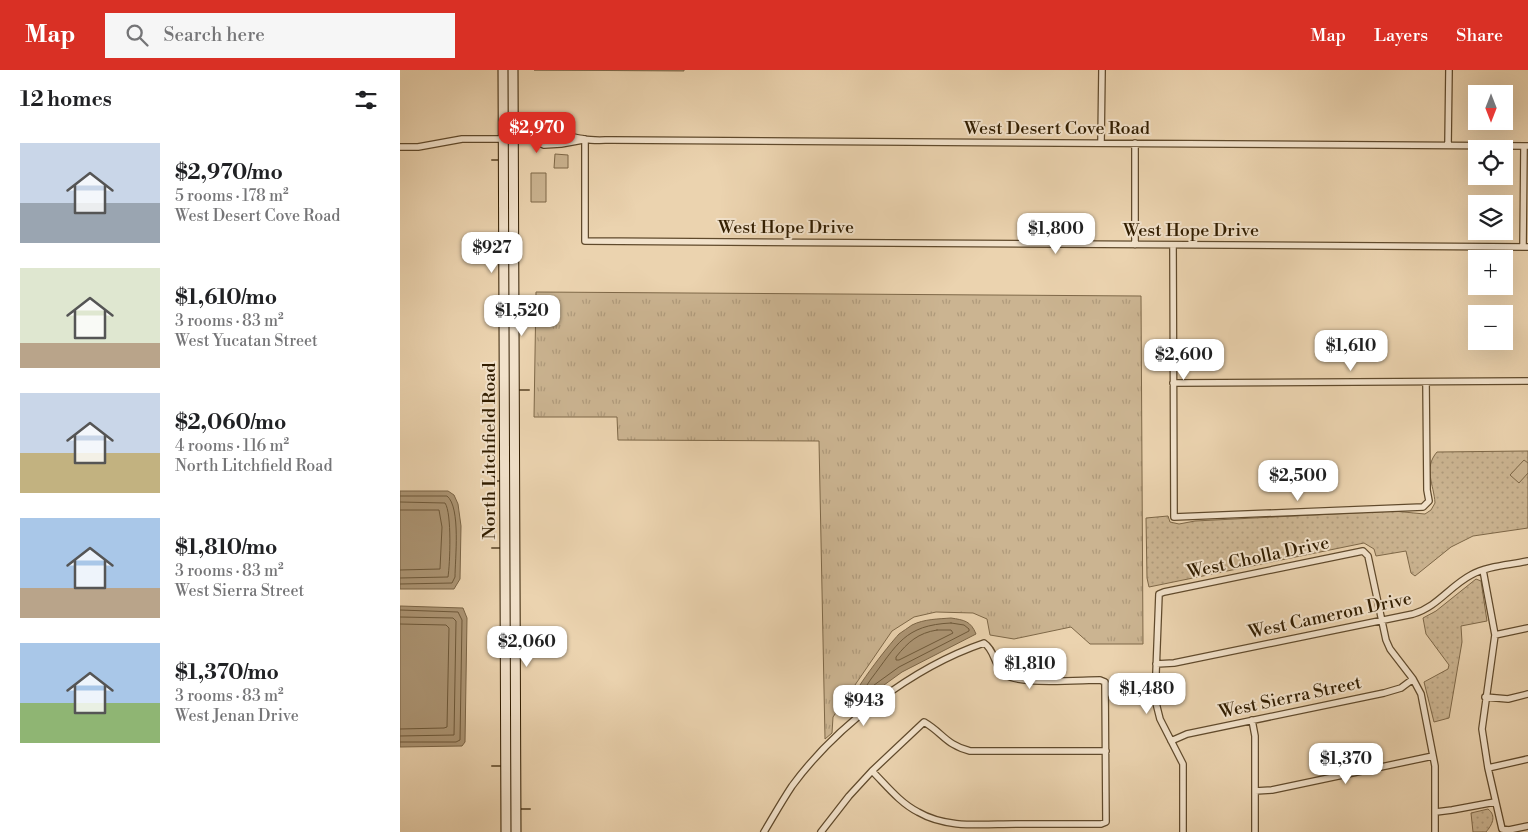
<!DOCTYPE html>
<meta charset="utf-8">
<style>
:root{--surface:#fff;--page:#f6f6f6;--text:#202124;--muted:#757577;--accent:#d93025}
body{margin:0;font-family:"Libre Bodoni",serif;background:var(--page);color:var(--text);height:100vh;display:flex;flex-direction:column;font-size:19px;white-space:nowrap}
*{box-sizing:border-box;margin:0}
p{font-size:16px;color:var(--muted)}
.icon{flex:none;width:28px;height:28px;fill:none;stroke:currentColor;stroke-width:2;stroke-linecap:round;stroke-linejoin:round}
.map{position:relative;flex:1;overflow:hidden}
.drawer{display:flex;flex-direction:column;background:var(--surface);width:400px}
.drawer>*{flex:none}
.needle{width:32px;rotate:180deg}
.fabs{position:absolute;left:1068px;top:15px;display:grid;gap:10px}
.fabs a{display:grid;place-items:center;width:45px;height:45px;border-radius:0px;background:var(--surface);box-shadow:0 5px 20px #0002;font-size:25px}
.price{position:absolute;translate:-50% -42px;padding:0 11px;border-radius:10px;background:#fff;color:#222;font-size:16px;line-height:32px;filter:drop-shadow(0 1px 2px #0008)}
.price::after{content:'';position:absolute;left:50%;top:30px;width:15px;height:11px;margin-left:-8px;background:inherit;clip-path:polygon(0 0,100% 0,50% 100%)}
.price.on{background:var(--accent);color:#fff}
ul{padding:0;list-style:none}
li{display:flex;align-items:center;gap:15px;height:125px;padding:0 20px}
li span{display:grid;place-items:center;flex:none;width:140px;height:100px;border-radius:0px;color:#555}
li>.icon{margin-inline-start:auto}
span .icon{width:60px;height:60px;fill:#fffc;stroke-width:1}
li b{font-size:21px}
h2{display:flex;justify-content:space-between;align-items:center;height:60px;padding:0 20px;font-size:21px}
header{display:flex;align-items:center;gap:30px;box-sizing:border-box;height:70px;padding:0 25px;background:var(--accent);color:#fff}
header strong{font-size:24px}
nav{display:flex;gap:28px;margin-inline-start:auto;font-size:18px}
.search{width:350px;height:45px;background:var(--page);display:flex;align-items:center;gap:12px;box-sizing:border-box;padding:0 18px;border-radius:0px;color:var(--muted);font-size:19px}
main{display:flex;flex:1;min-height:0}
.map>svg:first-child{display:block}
.grass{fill:url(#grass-tufts);stroke:#7e6848}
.park{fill:url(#park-dots);stroke:#7e6848}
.pitch{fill:#cbb491;stroke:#7e6848}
.water{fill:#ac9574;stroke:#7b6546}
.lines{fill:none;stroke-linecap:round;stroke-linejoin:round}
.shore{stroke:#6e593a;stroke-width:1}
.stream{stroke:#7b6546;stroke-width:2}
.street-casing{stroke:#604a2c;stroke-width:8}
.secondary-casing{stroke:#311d00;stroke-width:11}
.street{stroke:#f2e2cb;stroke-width:5.5}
.secondary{stroke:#f2e2cb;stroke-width:9}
.labels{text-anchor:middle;stroke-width:4;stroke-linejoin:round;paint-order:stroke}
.street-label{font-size:18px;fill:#311d00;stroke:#f2e2cb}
</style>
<header>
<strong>Map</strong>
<div class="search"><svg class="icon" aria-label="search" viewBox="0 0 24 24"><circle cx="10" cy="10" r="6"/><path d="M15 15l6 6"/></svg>Search here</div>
<nav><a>Map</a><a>Layers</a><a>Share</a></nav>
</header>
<main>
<section class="drawer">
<h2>12 homes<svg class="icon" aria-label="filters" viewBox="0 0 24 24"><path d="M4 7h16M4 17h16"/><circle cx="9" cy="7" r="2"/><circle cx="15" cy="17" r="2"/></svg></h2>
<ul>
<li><span style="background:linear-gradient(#c9d6e8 60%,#9aa5b1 0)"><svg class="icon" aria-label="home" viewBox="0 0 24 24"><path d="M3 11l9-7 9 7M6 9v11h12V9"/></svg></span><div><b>$2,970/mo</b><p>5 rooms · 178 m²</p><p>West Desert Cove Road</p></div></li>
<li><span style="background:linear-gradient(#dfe7d0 75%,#b9a48a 0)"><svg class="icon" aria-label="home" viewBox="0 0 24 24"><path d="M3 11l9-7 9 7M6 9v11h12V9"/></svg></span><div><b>$1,610/mo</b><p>3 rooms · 83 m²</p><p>West Yucatan Street</p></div></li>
<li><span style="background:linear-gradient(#c9d6e8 60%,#c2b280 0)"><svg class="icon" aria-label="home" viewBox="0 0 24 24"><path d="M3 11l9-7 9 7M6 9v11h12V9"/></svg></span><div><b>$2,060/mo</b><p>4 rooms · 116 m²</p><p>North Litchfield Road</p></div></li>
<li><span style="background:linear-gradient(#a9c7e8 70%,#b9a48a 0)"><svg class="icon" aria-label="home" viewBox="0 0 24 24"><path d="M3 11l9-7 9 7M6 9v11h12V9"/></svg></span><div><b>$1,810/mo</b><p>3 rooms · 83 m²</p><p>West Sierra Street</p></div></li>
<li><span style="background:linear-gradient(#a9c7e8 60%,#8fb573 0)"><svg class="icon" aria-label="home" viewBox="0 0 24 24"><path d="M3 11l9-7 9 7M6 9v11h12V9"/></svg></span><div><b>$1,370/mo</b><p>3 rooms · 83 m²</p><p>West Jenan Drive</p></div></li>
</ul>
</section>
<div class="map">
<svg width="1128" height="762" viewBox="0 0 1128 762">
<defs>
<pattern id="grass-tufts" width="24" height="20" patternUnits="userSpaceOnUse" patternTransform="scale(1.25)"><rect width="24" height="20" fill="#cbb491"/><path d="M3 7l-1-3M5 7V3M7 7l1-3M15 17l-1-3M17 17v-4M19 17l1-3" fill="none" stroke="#af9a7b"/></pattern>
<pattern id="park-dots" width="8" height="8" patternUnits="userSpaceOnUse" patternTransform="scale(1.25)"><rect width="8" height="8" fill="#cbb491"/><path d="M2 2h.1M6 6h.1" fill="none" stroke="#af9a7b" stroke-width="1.8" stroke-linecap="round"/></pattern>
</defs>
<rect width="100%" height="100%" fill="#ebd3af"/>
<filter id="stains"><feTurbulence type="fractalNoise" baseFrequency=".004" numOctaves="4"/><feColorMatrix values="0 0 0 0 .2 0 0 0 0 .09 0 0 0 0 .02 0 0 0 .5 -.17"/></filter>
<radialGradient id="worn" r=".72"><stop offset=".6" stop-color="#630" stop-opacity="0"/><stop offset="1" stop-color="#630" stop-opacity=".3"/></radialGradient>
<!-- grass -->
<path class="grass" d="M134,0H284V1Z
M136,222L741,226L743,574H690L671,557L614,569L590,565L587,549L573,543L536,542L514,547L492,561L433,647L432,663L425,669L419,371L218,370L217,347H134Z"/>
<!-- park -->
<path class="park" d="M1128,381V458L1073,466L1051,477L1015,506L1011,503L1006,481L976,486L974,479L964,473L749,517L747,508L746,448L768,446L770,452L779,454L795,451L993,441L1025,444L1031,440L1035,433C1034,415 1023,398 1037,382Z
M1076,509L1081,511L1087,551L1061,556L1062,572L1049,648L1034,652L1024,612L1048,599L1049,595L1026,564L1023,548L1036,541Z
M1088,739C1097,746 1092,755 1086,762H1073L1071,743Z"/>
<!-- pitch -->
<path class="pitch" d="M155,84L168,85V98H154Z
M131,103H146V132H131Z
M1124,390L1128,393V403L1119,413L1110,405Z"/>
<!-- water -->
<path class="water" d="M0,421H48L54,425L58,434L61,456L60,509L54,519H0Z
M0,536L63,538L67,548L65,672L62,676L0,677Z
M551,548C564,550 571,551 576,564L502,602L451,639L449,638C449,625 488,576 499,564C503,561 508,558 512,555C524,549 538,549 551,548Z"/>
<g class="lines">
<!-- shore -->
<path class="shore" d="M0,426H47C61,437 55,490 55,507L52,513L0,514
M0,432L45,433C52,443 50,494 48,507L0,508
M0,440H39L42,457L40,499L0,500
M0,540L58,542L62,550L60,670L56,672H0
M0,547L53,548L56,551L54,665L0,666
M551,553L564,555L569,559V561L499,597L470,618H467V615L471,609C497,575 504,555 551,553Z
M0,554L46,555L49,558L47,657L44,658L0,659
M537,560H551L553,563L499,590H496V587C508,572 518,563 537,560Z"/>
<!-- stream -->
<path class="stream" d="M92,90H99
M92,191L99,190
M118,233H129
M91,238L93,235H97
M119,320H129
M91,411H101
M92,478H101
M92,580H101
M92,696H102
M120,739H130"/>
<defs>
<path id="street" d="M130,69C147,59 166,66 184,69C193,71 203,70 212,70L1128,76
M185,69V171L1128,177
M701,73L702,0
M1048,75L1049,0
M0,77H18L62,69H130L144,75L161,74L183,70
M735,175V73
M773,175L774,447L1023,437L1029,431L1027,420L1026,312
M1123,177L1124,76
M773,313L1128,311
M1083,500L1095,565L1082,659L1088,698L1102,759L1109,760L1128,756
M1095,565L1128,558
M756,594L774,593L1013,544C1037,537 1050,516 1071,505C1087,496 1110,495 1128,491
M1085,627L1108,629L1128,624
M852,650L855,666V762
M771,671L787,664L984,623L1001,618L1013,609
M1088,698L1128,689
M855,721L872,720L1033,686
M1036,742L1052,740L1095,732
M364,762C373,747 382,731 392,716C436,656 513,597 584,573C595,580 594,597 606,605C621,615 680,610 700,610L705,612L706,752L701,754C672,754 644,754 616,754C583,754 547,759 518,742C500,733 486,715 472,701
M421,762L449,726L472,701L524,652C543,663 546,675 570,681H706
M783,762V694L760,649L755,629L759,524L764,522L963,481L968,486L986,570L990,579L1013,609L1021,624L1035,696V762"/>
<path id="secondary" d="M103,0L106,762
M113,0L116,762"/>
</defs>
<!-- street casing -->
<use href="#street" class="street-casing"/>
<!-- secondary casing -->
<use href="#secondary" class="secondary-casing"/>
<!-- street -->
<use href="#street" class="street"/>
<!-- secondary -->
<use href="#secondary" class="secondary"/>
</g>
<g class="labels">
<!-- street labels -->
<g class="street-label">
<text x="657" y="64">West Desert Cove Road</text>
<text x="386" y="163">West Hope Drive</text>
<text x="791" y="166">West Hope Drive</text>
<text transform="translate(89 381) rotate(-90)" y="6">North Litchfield Road</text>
<text transform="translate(858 487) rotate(-12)" y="6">West Cholla Drive</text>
<text transform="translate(930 545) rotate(-12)" y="6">West Cameron Drive</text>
<text transform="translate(890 627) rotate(-12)" y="6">West Sierra Street</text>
</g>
</g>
<rect width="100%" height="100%" filter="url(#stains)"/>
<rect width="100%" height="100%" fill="url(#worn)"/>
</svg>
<div class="fabs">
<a><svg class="needle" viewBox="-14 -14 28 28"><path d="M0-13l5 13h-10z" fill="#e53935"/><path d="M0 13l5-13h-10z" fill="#757577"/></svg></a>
<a><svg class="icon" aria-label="locate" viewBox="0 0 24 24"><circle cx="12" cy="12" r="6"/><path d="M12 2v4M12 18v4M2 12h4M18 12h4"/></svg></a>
<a><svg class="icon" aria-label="layers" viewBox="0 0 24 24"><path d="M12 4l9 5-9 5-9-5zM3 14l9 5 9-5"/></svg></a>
<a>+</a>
<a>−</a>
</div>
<b class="price on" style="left:137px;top:84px">$2,970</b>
<b class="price" style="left:656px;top:185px">$1,800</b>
<b class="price" style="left:92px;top:204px">$927</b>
<b class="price" style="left:122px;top:267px">$1,520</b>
<b class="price" style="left:951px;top:302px">$1,610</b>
<b class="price" style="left:784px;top:311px">$2,600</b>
<b class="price" style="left:898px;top:432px">$2,500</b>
<b class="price" style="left:127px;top:598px">$2,060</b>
<b class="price" style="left:630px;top:620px">$1,810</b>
<b class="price" style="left:747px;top:645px">$1,480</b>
<b class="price" style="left:464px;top:657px">$943</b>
<b class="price" style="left:946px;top:715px">$1,370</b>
</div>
</main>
